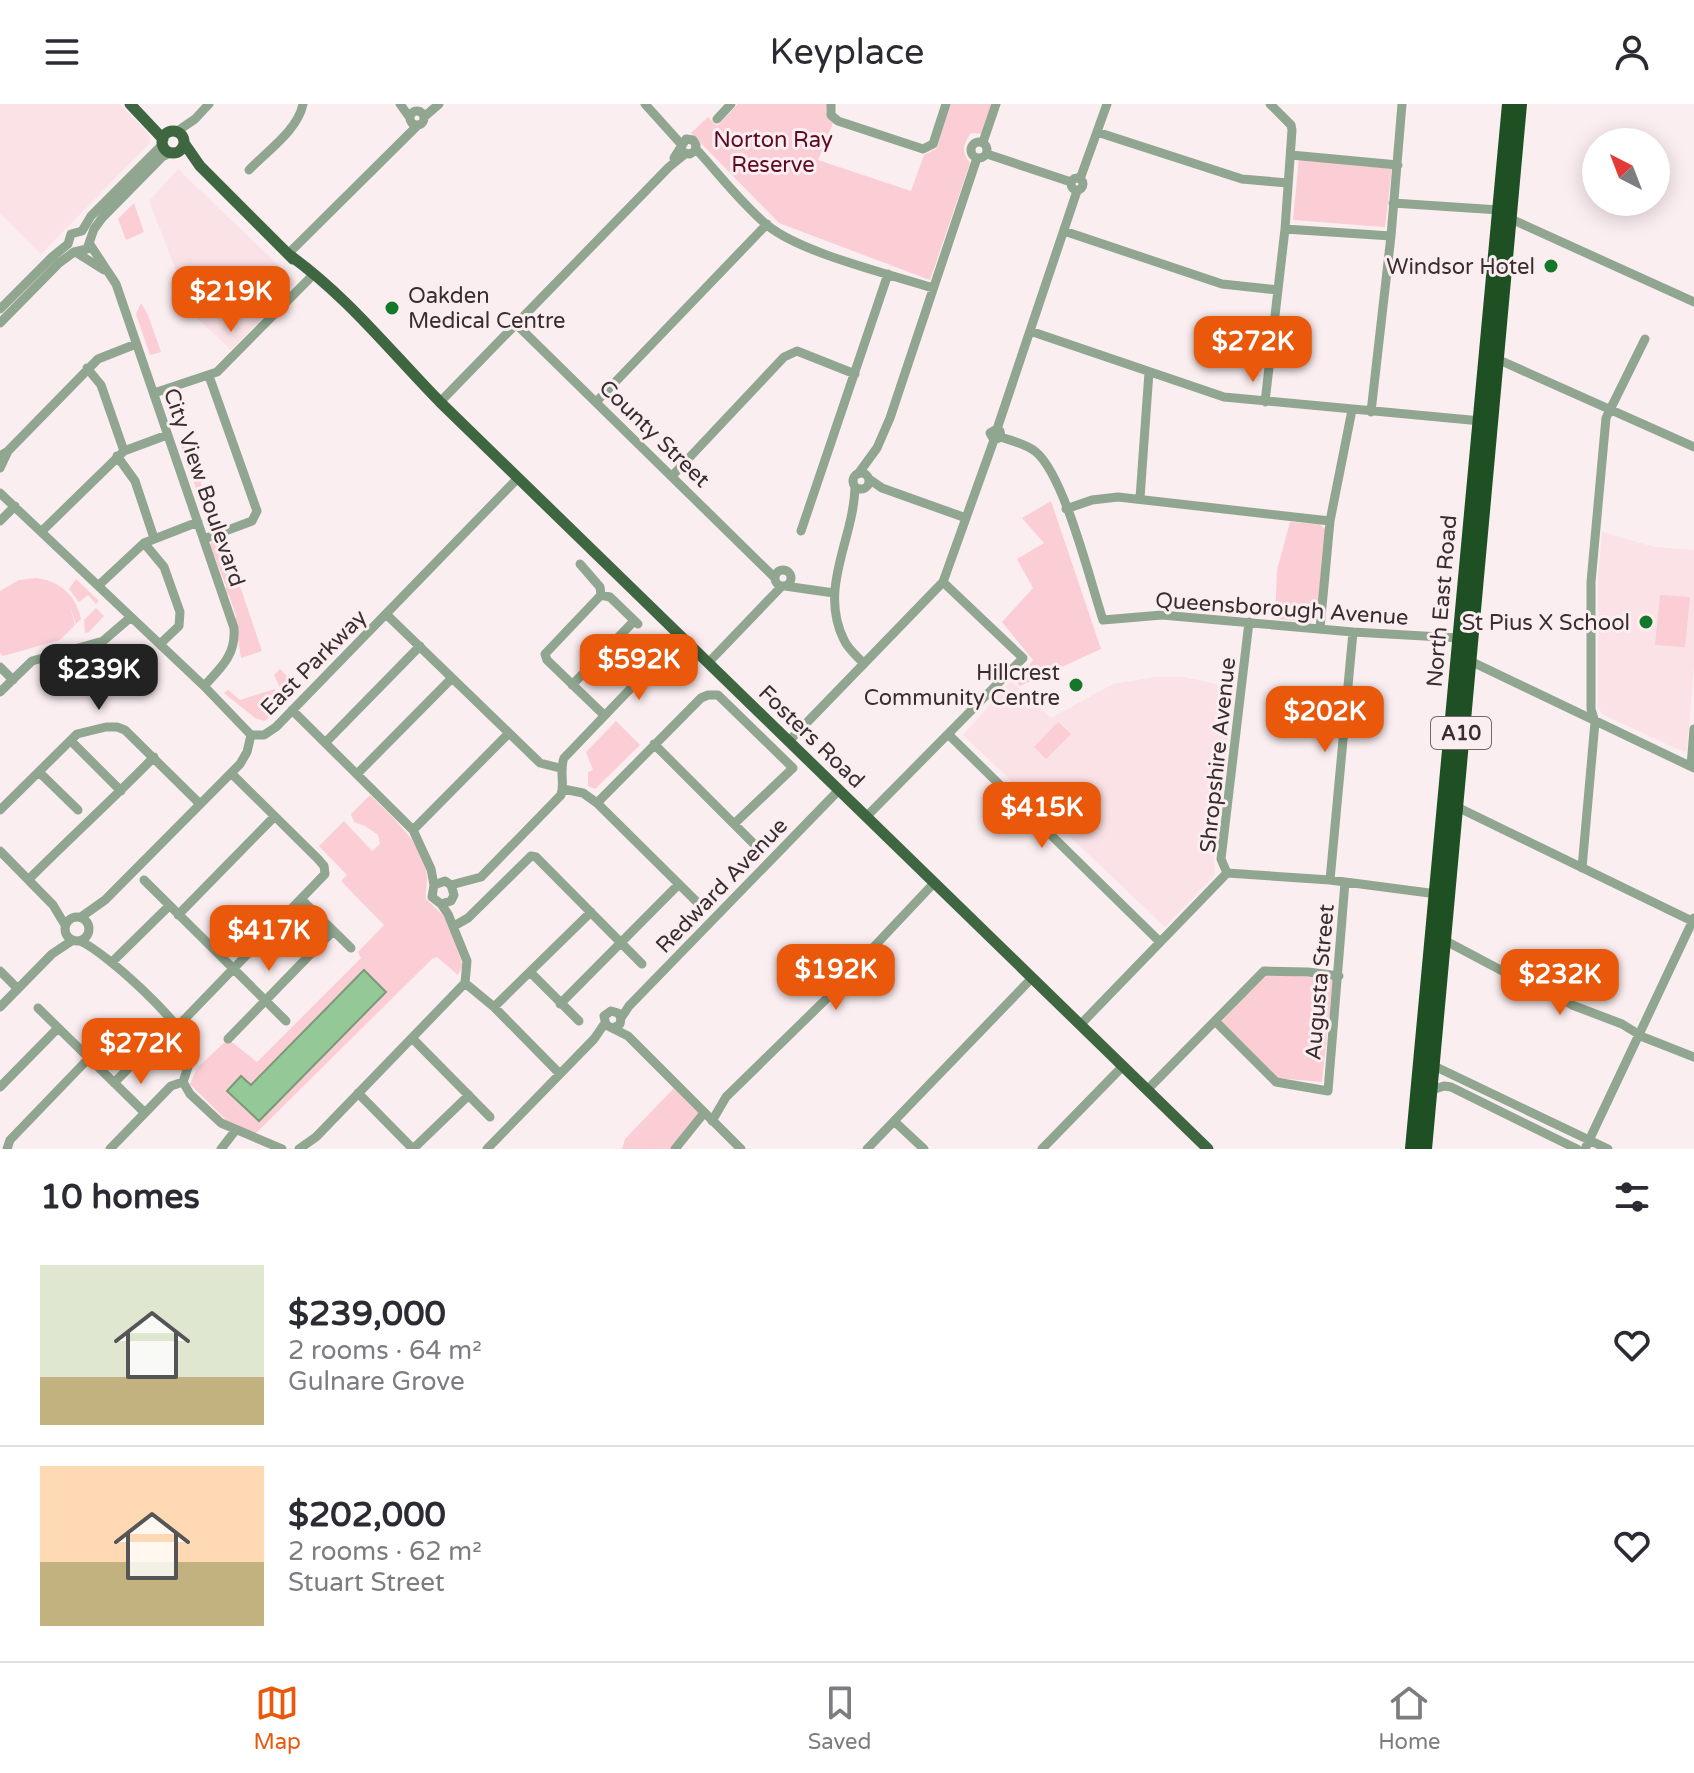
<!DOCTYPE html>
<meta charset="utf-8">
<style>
:root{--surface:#fff;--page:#f2f2f3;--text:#2b2b33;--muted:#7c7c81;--line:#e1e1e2;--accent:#ea580c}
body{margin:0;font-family:"Varela Round",sans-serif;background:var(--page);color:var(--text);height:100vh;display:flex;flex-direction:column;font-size:30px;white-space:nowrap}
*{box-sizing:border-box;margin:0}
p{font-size:26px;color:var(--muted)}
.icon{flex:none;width:44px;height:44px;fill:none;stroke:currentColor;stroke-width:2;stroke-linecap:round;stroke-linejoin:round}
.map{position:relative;height:1045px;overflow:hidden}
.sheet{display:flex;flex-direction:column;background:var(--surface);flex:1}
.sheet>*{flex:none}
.needle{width:52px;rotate:318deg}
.buttons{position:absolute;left:1582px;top:24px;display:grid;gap:16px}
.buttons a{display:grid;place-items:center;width:88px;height:88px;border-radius:50%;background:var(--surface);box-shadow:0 4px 20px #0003;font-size:40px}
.price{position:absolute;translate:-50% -68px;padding:0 18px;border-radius:16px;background:var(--accent);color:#fff;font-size:26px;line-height:52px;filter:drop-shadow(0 2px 4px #0008)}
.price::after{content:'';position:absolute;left:50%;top:48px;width:24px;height:18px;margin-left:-12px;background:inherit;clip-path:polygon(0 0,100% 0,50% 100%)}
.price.on{background:#222;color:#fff}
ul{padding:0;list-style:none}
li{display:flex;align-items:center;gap:24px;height:200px;padding:0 40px}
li+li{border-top:2px solid var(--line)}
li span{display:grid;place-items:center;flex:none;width:224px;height:160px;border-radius:0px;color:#555}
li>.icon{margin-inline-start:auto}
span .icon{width:96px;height:96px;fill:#fffc;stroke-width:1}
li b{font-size:34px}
h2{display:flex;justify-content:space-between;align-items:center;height:96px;padding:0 40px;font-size:34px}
header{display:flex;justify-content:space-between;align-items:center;height:104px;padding:0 40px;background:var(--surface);font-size:36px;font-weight:600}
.menu{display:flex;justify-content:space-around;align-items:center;height:112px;border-top:2px solid var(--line);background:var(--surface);font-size:22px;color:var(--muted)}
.menu a{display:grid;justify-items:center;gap:4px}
.menu .on{color:var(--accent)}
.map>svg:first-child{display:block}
.built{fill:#fbe2e6}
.green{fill:#fbcdd4}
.water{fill:#94c896;stroke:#799a77;stroke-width:2}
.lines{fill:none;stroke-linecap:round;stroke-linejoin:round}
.minor{stroke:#90a690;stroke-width:9}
.major{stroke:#3e6741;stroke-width:11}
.highway{stroke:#1f5024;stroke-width:14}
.poi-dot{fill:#147729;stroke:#fbeef0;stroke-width:3}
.labels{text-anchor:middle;stroke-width:6;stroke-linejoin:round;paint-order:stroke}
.shield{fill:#fbeef0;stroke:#736769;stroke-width:2}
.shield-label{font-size:20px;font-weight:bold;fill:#392d2f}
.park-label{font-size:22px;fill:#600927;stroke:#fbeef0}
.poi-label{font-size:22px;fill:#392d2f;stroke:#fbeef0;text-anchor:end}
.street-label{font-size:22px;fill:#392d2f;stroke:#fbeef0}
</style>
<header><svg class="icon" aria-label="menu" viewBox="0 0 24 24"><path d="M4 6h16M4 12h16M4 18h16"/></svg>Keyplace<svg class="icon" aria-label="person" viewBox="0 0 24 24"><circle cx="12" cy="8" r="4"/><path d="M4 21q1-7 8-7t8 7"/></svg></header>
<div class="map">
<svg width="1694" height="1045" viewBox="0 0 1694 1045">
<rect width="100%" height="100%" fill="#fbeef0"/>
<!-- built -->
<path class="built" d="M0,0H120L149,30L150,39L41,150L0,109Z
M178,65L296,178L231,246L193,210L149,97Z
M1602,428L1655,443L1694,446V563L1687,645L1684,648L1602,610L1598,603V474Z
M1155,573H1185L1233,584L1214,755L1215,771L1165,823L963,631L1011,577L1051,614L1113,580Z"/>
<!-- green -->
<path class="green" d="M738,0H827L826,8L833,19L818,56L911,87L924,51L936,45L951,0H992L982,30L971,29C963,41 961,47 970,59L930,176L779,119L691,29L708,13L717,22Z
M1299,54L1392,63L1385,123L1293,116Z
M134,99L144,128L126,136L118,115Z
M141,199L148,211L161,248L150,251L136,210Z
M184,337C195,355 206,385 203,404L180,339Z
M1051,397L1101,545L1020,582L1016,578L1033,556L1002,518L1033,484L1017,455L1044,439L1022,414Z
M1290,418L1320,420L1325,425L1317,513L1311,518L1275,515L1277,466Z
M223,432L262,547L241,554L235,516L236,512L229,491L226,489V482L210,441L212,437Z
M36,474C60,477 76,491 81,515L76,520L70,502L75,521L60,536L3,552L0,549V487L19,476Z
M76,475L99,497L96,500L88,491L79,498L69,485Z
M1660,491L1690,493L1685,543L1655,541Z
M96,504L104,512L89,528L85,529L84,516Z
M280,565L296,581L286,596L282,595L283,590L274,571Z
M275,585L280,601L265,617L255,614L224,589L228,586L240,596Z
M616,617L640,641L595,685L588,682V668L593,666L586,648Z
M1058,618L1071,630L1046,655L1034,643Z
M370,691C391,712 428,743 427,776C427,782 425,789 426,795L446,814L463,861L458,871L437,853L432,855L255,1030L229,1019L190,980L197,964L228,935L257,958L361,854L358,848L384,821L341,777L347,771L319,742L344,717L372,747L380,740L378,731L365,722L354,718L351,710Z
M1266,870L1333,875L1322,978L1277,974L1221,918Z
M676,982L704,1009L675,1045H622L625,1035Z"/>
<!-- water -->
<path class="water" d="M364,866L386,888L259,1017L227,987L241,972L251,981Z"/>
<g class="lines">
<!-- minor -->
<path class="minor" d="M400,0L410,14
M645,0L681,40
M831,0V11L838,17L923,45L933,40L946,0
M410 14a7 7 0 1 1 14 0a7 7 0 1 1-14 0Z
M424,13L439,0
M717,15L731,0
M176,28L195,15L209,0
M1097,28L1242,75L1288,79
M971 46a8 8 0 1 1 16 0a8 8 0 1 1-16 0Z
M983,38L996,0
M696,45C719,70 740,98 767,121C801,149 889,170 933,184
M987,50L1071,78
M1291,51L1398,61
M674,54L686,35L693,36L696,41L695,47L690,50L684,49L681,44
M249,66C267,47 298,26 303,0
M1071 80a6 6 0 1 1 12 0a6 6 0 1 1-12 0Z
M1080,75L1107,0
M1393,99L1499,106
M1511,115L1694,198
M1285,125L1391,132
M82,127L91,112L163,40
M1064,127L1222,180L1278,186
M89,139L116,180L234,524C236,551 221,564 204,582
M68,140L71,130L82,127
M77,149L104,166
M288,150L418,21
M0,205L52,153L68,140
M0,219L59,159L74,148L87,145L94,125L102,114L162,53L172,48
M517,221L774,473
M1030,227L1224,293L1481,317
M1497,255L1694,343
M87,264L101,281L124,347
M154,289L217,268L310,174
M597,297L767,120
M440,298L669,63L685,50
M1265,298L1285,125L1292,26L1291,21L1270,0
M1371,308L1391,132L1402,0
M997,325L1000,327L1001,333L994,336L990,329L997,325L1077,87
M1001,333C1012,337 1027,340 1036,348C1065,373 1090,477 1103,516L1162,511L1353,528L1459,534
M0,352L8,347L98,255L136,240
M117,352L135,377L154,434
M0,364L8,347
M853 377a8 8 0 1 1 16 0a8 8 0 1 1-16 0Z
M858,370L877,344L890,314L977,54
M672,372L784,253L797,247L855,270
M869,375L882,384L966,414
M855,383C854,435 818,484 844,536C848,545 858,553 864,560
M0,389L204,582L251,631
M1140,394L1149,268
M1066,405L1092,396L1118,393L1330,417
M0,417L15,402
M42,427L124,347L167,331
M801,427L888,170
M204,435L252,417L257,407L209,272
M144,439L164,463L180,508L179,522L160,540
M580,460L600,483L601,491
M775 474a8 8 0 1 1 16 0a8 8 0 1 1-16 0Z
M99,481L144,439L198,418
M785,482L834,489
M386,510L540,659L560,664
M1320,524L1330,417L1352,306
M1468,556L1694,664
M708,559L782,482
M0,563L13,576
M572,581L634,517
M0,588L32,557L103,537L131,513
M292,606L413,726L431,765L434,781
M604,611L547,556L545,550L601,491L610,493L638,520
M948,630L1160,838
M71,637L121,687
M789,637L943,478L994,336
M325,639L420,542
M654,640L756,742
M1691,662L1694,625
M39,668L78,706
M357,670L452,574
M563,685L583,689L597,699L701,802
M597,699L701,594L708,591H718L793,664L734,720
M1455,702L1694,818
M0,706L77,630L106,623H117L125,626L199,699
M867,712L1023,554L943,478
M413,726L509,629
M0,747L53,801L65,821
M1582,764L1595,618L1591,605V478L1606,314L1645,235
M1227,769L1221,755L1249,518
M1227,769L1330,776L1437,790
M29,775C70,734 113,695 154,653
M144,776L286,917
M1330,776L1353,528
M451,781L481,773L561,691C565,679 559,667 564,654L681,532
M302,796L351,844
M178,811L274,713
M65 825a12 12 0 1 1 24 0a12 12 0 1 1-24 0Z
M81,813L105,796L240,660L247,648L251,631H264L276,623L518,374
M454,822L468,814L531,752L536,753L642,860
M1444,836L1510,871L1543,883L1572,901L1622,920L1643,933L1694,953
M80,837C107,849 184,920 193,948L183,978L190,990L221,1019L282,1045
M112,858L169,802
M0,867L18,885
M530,868L579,917
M465,879L494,903L560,970
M560,900L679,780
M0,903L52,850L73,836
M494,903L591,808
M38,904L145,1009
M621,914L629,902L839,686
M1215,917L1276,978L1328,987L1345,778
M1081,920L1227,769
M177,923L325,770L324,762L318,755L231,669
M615,923L620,920L621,914L618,909L611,907L604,912L606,921L628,932L741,1045
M412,934L490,1013
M228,935L333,827
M1432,961L1608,1045
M114,979L173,918
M0,983L58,924
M1148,985L1264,867L1308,868L1339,872
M1429,987L1444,982L1451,983L1577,1045
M358,989L413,1045
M712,1017L726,993L862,860L868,849L934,779
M894,1017L924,1045
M7,1045L10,1036L89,954
M110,1045L171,982L183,978
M221,1045L235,1027
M299,1045L316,1033L465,879L467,857L448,810L441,800L432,793L434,781L445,777L451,781L454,791L451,797L441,800
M413,1045L469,991
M487,1045L594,935L605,919
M675,1045L704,1009
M867,1045L1032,874
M1042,1045L1123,962
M1585,1045L1694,814"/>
<!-- major -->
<path class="major" d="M130,0L163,35
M162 38a11 11 0 1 1 22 0a11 11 0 1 1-22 0Z
M184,39L200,62L293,155
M288,150C346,191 391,248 440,298L1208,1045"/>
<!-- highway -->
<path class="highway" d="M1412,1045L1509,0
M1425,1045L1520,0"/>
</g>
<!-- markers -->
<g class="poi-dot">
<circle cx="1551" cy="162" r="8"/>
<circle cx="392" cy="204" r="8"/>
<circle cx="1646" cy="518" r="8"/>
<circle cx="1076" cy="581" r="8"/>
</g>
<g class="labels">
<!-- shield labels -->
<rect class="shield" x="1431" y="613" width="60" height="32" rx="6"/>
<g class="shield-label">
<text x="1461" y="636">A10</text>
</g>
<!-- park labels -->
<g class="park-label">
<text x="773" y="43">Norton Ray<tspan x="773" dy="25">Reserve</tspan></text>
</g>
<!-- poi labels -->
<g class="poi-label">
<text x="1535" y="170">Windsor Hotel</text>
<text x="408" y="199" text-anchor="start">Oakden<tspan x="408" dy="25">Medical Centre</tspan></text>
<text x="1630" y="526">St Pius X School</text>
<text x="1060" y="576">Hillcrest<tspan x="1060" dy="25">Community Centre</tspan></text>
</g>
<!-- street labels -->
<g class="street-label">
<text transform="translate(655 329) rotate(44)" y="8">County Street</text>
<text transform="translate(205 383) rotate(71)" y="8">City View Boulevard</text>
<text transform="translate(1441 497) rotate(-85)" y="8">North East Road</text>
<text transform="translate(1282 504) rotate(4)" y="8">Queensborough Avenue</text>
<text transform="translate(313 558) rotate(-45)" y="8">East Parkway</text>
<text transform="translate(812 632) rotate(44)" y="8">Fosters Road</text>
<text transform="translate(1217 651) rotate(-84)" y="8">Shropshire Avenue</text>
<text transform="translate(721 781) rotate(-46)" y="8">Redward Avenue</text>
<text transform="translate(1319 878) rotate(-85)" y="8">Augusta Street</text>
</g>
</g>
</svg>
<div class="buttons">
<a><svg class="needle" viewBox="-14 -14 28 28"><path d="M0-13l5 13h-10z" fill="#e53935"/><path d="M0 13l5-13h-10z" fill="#7c7c81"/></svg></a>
</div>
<b class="price" style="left:231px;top:230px">$219K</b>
<b class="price" style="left:1253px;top:280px">$272K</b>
<b class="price" style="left:639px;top:598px">$592K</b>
<b class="price on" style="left:99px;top:608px">$239K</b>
<b class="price" style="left:1325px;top:650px">$202K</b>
<b class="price" style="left:1042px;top:746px">$415K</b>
<b class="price" style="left:269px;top:869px">$417K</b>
<b class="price" style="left:836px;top:908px">$192K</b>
<b class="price" style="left:1560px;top:913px">$232K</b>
<b class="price" style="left:141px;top:982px">$272K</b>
</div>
<section class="sheet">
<h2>10 homes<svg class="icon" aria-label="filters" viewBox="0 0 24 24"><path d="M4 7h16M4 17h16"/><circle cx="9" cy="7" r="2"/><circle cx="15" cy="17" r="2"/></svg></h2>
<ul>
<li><span style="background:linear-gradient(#dfe7d0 70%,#c2b280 0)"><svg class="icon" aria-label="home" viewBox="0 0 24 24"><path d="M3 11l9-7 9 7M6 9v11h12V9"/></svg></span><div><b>$239,000</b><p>2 rooms · 64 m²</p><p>Gulnare Grove</p></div><svg class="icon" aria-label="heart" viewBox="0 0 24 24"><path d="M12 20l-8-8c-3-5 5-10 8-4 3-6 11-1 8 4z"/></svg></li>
<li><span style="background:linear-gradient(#ffd9b3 60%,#c2b280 0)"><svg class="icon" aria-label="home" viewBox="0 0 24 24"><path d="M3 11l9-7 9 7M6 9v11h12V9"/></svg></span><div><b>$202,000</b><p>2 rooms · 62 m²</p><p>Stuart Street</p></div><svg class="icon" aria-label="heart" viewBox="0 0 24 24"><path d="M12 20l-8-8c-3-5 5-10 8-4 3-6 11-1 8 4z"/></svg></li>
</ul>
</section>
<nav class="menu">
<a class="on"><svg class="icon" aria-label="map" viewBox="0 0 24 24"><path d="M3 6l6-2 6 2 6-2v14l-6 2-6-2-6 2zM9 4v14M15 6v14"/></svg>Map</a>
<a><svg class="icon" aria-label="saved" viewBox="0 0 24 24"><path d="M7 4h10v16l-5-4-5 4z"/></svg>Saved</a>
<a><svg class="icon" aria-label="home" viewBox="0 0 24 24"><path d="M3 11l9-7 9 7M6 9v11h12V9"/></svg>Home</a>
</nav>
